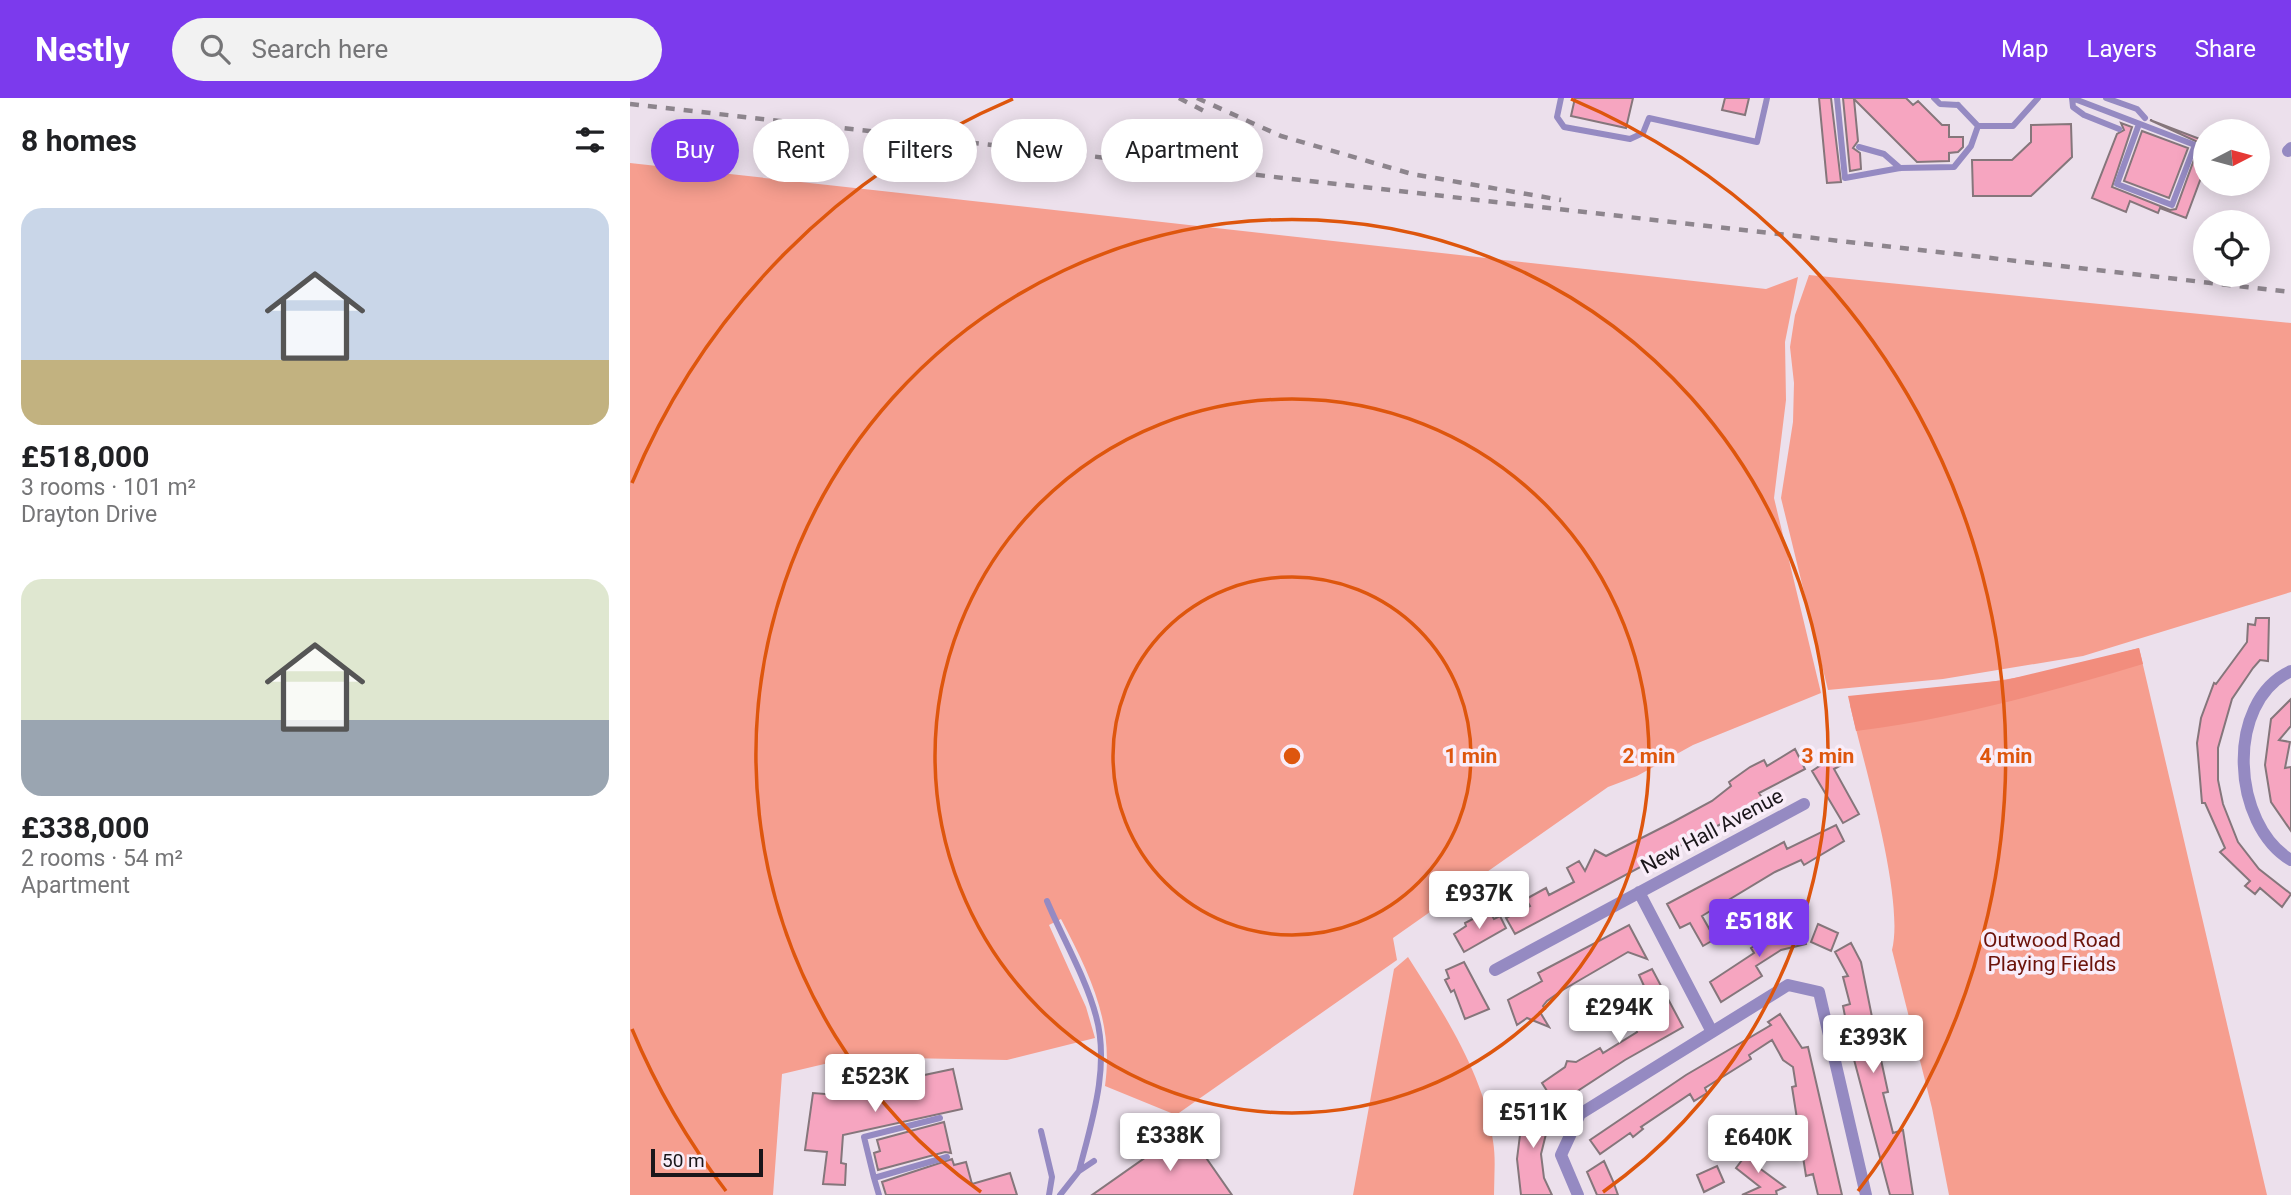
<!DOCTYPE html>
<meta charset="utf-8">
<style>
:root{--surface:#fff;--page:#f2f2f2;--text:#202124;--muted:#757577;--accent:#7c3aed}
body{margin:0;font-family:Roboto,sans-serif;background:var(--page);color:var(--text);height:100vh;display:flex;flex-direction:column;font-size:26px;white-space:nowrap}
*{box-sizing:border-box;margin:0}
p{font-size:23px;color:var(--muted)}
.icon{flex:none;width:38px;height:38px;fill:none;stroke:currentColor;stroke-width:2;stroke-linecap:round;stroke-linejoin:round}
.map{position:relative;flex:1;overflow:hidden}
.panel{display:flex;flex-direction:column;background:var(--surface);width:630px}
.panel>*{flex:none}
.guide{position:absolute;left:21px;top:21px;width:665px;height:63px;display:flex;gap:14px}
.needle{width:46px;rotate:84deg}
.buttons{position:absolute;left:1563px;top:21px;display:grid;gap:14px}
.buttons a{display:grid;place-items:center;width:77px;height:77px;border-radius:50%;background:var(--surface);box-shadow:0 4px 18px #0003;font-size:35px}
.scale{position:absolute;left:21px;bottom:18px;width:112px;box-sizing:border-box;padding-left:7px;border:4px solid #1a161a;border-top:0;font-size:19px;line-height:24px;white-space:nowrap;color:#1a161a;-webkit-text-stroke:5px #f9edf9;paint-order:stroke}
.price{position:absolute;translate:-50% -60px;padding:0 16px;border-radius:7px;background:#fff;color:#222;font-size:23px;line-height:46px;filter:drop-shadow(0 2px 4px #0008)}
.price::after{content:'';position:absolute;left:50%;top:42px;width:21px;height:16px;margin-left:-10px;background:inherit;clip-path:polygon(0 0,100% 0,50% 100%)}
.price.selected{background:var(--accent);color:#fff}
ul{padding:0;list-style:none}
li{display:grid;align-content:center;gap:14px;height:371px;padding:0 21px}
li span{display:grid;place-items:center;height:217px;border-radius:21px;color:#555}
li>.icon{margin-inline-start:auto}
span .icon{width:126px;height:126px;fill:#fffc;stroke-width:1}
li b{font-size:30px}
h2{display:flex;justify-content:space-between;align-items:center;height:84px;padding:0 21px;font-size:30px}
.tag{padding:0 24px;border-radius:32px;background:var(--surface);box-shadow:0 4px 18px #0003;font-size:24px;line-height:63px}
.tag.selected{background:var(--accent);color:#fff}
header{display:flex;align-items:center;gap:42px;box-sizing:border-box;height:98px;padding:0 35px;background:var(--accent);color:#fff}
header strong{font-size:33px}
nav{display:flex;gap:38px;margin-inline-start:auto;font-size:24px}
.search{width:490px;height:63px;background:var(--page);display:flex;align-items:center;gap:18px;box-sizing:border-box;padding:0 24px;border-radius:38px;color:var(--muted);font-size:26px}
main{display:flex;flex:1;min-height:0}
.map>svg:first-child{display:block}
.green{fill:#f69e8f}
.forest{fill:#f28d7d}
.building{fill:#f6a5c0;stroke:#85767b;stroke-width:2}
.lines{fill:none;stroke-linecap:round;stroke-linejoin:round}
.lane{stroke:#958ac2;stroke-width:6}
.street{stroke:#958ac2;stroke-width:12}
.rail{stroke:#8d858d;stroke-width:4.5;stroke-dasharray:9 9;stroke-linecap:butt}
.ring{fill:none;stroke:#de560d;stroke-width:3.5}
.labels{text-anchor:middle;stroke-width:7;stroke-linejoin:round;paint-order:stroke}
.street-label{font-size:21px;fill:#1a161a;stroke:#f9edf9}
.park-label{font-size:21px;fill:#6c130a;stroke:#f9edf9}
.centre{fill:#de560d;stroke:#f9edf9;stroke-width:3.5}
.ring-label{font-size:21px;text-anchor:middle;font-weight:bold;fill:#de560d;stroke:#f9edf9;stroke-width:7;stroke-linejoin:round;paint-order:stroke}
</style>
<header>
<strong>Nestly</strong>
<div class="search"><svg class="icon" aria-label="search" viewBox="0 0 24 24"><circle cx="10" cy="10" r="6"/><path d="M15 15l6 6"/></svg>Search here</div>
<nav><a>Map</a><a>Layers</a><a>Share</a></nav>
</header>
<main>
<section class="panel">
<h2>8 homes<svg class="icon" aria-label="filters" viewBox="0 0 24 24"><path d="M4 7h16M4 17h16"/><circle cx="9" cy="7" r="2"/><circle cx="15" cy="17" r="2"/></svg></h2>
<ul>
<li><span style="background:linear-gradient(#c9d6e8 70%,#c2b280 0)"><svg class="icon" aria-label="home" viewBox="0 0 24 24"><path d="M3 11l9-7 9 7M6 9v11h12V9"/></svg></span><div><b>£518,000</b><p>3 rooms · 101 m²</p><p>Drayton Drive</p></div></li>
<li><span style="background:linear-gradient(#dfe7d0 65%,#9aa5b1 0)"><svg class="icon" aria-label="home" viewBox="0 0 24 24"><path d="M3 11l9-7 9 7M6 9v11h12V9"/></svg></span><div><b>£338,000</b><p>2 rooms · 54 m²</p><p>Apartment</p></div></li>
</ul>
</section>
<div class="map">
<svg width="1661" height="1097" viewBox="0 0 1661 1097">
<rect width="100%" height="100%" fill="#ece0ec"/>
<!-- green -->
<path class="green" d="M0,65L1136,191L1168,179L1155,244L1156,302L1144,400L1191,595L1063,647L1007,678L978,689L763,840L767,862L546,1017L475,988C484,924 460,877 431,821L419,827L456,909L465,940L377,962L224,959L152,976L143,1097H0Z
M1179,177L1661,225V494L1453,558L1313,581L1198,592L1151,400L1163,324L1164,285L1160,249L1165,217Z
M1509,550L1637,1097H1319L1302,1010L1262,852C1275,801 1233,663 1220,607L1420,574Z
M778,859C813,914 855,978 863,1043C866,1061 864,1079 864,1097H723L764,871Z"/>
<!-- forest -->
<path class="forest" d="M1509,550L1513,566C1419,594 1324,621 1226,633L1218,598L1376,582Z"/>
<!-- building -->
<path class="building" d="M945,0H1003L996,30L941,18Z
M1095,0H1119L1115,17L1092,12Z
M1189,0H1201L1211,84L1197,85Z
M1213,0H1276L1283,7L1288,3L1312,27H1319V39H1333V49L1328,54L1319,55V63L1287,64L1224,1L1228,43L1223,50L1230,55L1231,71L1220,73Z
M1520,22L1575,43V69L1556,120L1530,110L1528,115L1500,103L1496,114L1462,100L1487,36L1494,32L1491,25L1502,29L1482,89L1540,112L1546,111L1570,45Z
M1441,26L1442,59L1401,98H1343L1342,62H1382L1401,44V27Z
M1512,33L1558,50L1539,100L1494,83Z
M1626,520H1639L1638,563L1630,562L1623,570L1602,601L1588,650V682L1593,706L1608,744L1629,771L1661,796L1652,809L1630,790L1625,796L1615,788L1620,783L1590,754L1595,750L1575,705H1572L1567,645L1571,620L1584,585L1586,586L1617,544L1618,526L1625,527Z
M1661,601V628L1649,642L1660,644L1655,670L1661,669V733L1641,704L1635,667L1641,621Z
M1165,651L1175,671L1129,695L1134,703L885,836L876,820L900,808L896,801L916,790L919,797L944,784L937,770L949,763L955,773L965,752L976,758L1043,724L1082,703L1101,688L1099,684L1120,669L1134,662L1137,668Z
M1209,655L1215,665L1204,671L1229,716L1213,725L1182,673Z
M1206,727L1214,743L1174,767L1171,762L1145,774L1072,818L1085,841L1073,848L1060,825L1050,830L1037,806L1154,744L1157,751Z
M854,815L856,818L861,816L864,821L870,818L876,830L834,854L824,836L836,828L835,825Z
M1170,820L1176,846L1151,852L1126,868L1132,878L1091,904L1080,884L1124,855L1121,850L1150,832L1148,824Z
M1188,826L1208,835L1201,853L1181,844Z
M999,827L1017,861L998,854L931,893L917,903L913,908L915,911L910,914L919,929L897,920L887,927L878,902L912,883L908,875Z
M1221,845L1231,864L1243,924L1248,923L1245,934L1258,994L1253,995L1263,1035L1273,1032L1283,1097H1260L1222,954L1213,908L1220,906L1213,879L1218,878L1205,854Z
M834,864L859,911L835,921L824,892L821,894L815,882L819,880L816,872Z
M1022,871L1053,929L995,962L926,1007L912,985L935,969L937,963L946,964L970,950L973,955L1007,934L1003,924L1024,910L1009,877Z
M1150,916L1172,950L1178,949L1212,1097H1188L1183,1076L1176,1078L1162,989L1166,988L1163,969L1153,962L1142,942L1119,957L1121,961L1075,990L1077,995L1064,1003L1060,996L1011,1029L1013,1031L1003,1039L1000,1035L970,1056L960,1042L1056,977L1141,927L1138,924Z
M323,971L332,1011L213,1037L211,1065L216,1066L215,1087L193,1086L197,1054L175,1052L183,995L221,998L262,988L261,984Z
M902,1000L922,1010L907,1019L919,1024L911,1056L914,1080L922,1097H891L887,1061L891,1029L886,1032Z
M314,1024L321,1055L315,1054L248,1072L244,1055L250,1053L247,1042Z
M556,1031L602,1097H462Z
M1122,1049L1135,1059L1128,1069L1155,1089L1146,1093L1147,1097H1112L1130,1089L1106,1070Z
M322,1061L324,1067L336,1064L342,1086L380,1075L387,1097H256L252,1084Z
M974,1063L983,1083L988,1097H967L957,1074Z
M1087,1068L1094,1084L1074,1094L1067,1077Z"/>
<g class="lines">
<!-- lane -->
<path class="lane" d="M931,0L927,19L934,29L1000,41L1013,35L1019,20L1127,44L1137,0
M1207,0L1215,80L1270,70L1324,69L1341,48L1348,28H1383L1408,0
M1304,0L1310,6L1328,7
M1442,0L1565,47L1542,107L1487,86L1509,26
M1442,0L1443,9L1454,17L1489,31
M1476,0L1507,11L1515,20
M1328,7L1348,28
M1229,49L1254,56L1270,70
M417,803C432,839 456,880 466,918C480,968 462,1023 449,1073
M411,1033L422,1079L419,1097
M244,1080L234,1039L310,1020
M249,1097L244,1080L317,1059
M430,1097L449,1073L464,1063"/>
<!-- street -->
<path class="street" d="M1658,53L1661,50
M1661,573C1594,604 1602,727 1661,762
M1009,794L1082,934
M865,872L1174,706
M948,1097L931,1057L950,1016L1158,887L1189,894L1236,1097"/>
<!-- rail -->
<path class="rail" d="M549,0L574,13
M567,0L651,38L782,76L931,102
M0,6L1661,194"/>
</g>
<!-- distance rings -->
<g class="ring">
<circle cx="662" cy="658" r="179"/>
<circle cx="662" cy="658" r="357"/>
<path d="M351 1094A536 536 0 1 1 973 1094"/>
<path d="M96 1093A714 714 0 0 1 2 931M2 385A714 714 0 0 1 383 1M941 1A714 714 0 0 1 1228 1093"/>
</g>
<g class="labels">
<!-- street labels -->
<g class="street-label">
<text transform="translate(1082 733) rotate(-28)" y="7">New Hall Avenue</text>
</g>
<!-- park labels -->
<g class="park-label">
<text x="1422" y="849">Outwood Road<tspan x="1422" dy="24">Playing Fields</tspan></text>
</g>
</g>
<circle cx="662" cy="658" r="10" class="centre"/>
<g class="ring-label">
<text x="841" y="665">1 min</text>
<text x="1019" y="665">2 min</text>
<text x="1198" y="665">3 min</text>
<text x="1376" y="665">4 min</text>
</g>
</svg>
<div class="buttons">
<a><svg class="needle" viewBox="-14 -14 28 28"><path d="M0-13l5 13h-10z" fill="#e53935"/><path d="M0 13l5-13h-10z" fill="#757577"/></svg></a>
<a><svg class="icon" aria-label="locate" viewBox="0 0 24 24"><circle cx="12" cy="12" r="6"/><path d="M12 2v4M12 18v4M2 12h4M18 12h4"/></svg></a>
</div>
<div class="scale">50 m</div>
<b class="price" style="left:849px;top:833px">£937K</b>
<b class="price selected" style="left:1129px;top:861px">£518K</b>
<b class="price" style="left:989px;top:947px">£294K</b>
<b class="price" style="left:1243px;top:977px">£393K</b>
<b class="price" style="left:245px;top:1016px">£523K</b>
<b class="price" style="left:903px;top:1052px">£511K</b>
<b class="price" style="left:540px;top:1075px">£338K</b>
<b class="price" style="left:1128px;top:1077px">£640K</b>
<div class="guide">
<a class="tag selected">Buy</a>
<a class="tag">Rent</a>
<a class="tag">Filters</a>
<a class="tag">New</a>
<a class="tag">Apartment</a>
</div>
</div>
</main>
